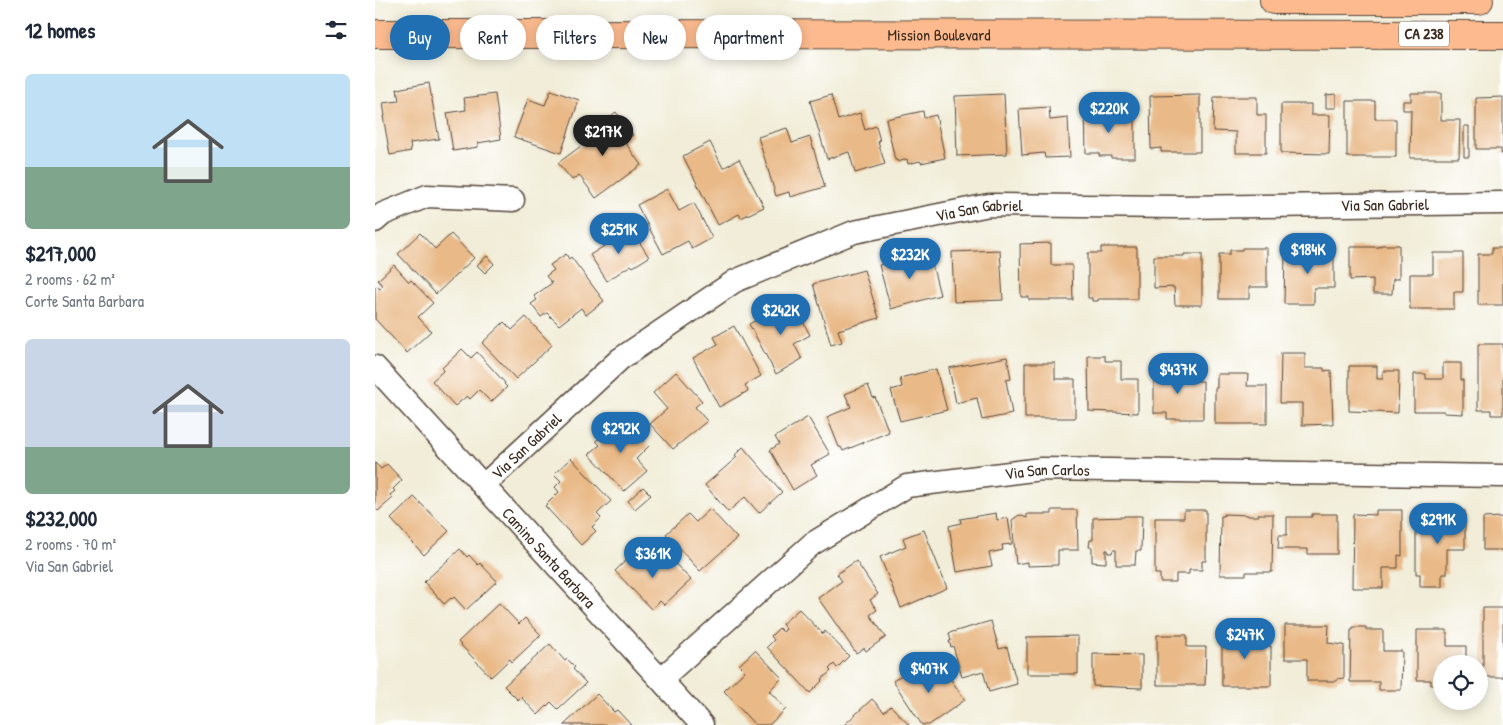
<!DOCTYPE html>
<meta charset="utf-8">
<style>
:root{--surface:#fff;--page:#f6f6f7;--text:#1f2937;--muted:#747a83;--accent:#1f6fb2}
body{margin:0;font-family:"Patrick Hand",sans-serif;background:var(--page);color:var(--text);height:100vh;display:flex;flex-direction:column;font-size:19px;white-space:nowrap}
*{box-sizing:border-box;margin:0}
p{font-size:16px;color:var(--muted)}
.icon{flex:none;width:28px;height:28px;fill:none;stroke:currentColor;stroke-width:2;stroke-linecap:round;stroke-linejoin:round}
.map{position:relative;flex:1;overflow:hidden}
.details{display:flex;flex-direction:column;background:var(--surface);width:375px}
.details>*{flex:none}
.guide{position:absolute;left:15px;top:15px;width:475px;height:45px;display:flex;gap:10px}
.fabs{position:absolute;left:1058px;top:655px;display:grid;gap:10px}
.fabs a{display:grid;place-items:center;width:55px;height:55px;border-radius:50%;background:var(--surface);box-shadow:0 2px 12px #0003;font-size:25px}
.price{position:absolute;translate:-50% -42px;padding:0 11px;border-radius:18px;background:var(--accent);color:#fff;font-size:16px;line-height:32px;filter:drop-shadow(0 1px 2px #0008)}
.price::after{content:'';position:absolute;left:50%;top:30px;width:15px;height:11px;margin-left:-8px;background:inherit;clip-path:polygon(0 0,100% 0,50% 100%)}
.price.active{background:#222;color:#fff}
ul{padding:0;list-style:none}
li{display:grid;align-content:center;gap:10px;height:265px;padding:0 25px}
li span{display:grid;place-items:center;height:155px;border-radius:8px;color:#555}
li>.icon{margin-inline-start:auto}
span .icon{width:90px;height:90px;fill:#fffc;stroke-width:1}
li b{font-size:21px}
h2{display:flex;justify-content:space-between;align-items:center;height:60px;padding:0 25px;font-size:21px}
.pill{padding:0 18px;border-radius:22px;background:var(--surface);box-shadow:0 2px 12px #0003;font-size:18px;line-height:45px}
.pill.active{background:var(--accent);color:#fff}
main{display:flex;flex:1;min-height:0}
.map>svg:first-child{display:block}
.building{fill:#e9b987}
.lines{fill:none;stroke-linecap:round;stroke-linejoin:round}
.minor-casing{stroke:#56473a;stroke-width:25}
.primary-casing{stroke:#56473a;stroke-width:30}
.minor{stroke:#fff;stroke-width:22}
.primary{stroke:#fcba8e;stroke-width:28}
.labels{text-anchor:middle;stroke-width:4;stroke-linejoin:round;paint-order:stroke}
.shield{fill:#fff;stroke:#766a62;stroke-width:1}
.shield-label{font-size:15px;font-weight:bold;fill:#3b2a1e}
.street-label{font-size:16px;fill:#3b2a1e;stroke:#fff}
</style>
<main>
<section class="details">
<h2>12 homes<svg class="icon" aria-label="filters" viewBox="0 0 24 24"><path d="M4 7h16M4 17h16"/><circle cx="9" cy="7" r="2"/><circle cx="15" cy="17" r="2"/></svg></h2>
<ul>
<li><span style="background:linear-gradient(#bfe0f5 60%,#7fa58c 0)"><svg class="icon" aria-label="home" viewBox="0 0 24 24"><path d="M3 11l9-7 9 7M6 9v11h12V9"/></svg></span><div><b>$217,000</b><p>2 rooms · 62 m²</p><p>Corte Santa Barbara</p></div></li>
<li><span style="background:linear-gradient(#c9d6e8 70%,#7fa58c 0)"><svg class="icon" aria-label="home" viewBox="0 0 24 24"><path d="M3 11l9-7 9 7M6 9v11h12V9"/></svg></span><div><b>$232,000</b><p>2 rooms · 70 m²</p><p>Via San Gabriel</p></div></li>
</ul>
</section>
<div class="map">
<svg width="1128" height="725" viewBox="0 0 1128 725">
<rect width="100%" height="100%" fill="#fff"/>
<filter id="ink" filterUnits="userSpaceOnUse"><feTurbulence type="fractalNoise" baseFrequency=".02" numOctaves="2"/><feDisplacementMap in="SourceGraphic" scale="10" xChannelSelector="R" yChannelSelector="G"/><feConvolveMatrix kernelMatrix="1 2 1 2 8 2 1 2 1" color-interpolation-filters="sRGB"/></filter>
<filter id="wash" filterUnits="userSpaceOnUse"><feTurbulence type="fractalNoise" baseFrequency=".0096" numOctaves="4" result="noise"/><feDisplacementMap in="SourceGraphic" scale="20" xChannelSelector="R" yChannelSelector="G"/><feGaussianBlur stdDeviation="1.12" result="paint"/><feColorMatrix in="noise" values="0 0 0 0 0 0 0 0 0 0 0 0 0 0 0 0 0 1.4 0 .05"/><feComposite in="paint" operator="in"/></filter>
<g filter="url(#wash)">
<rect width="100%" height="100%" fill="#f1edd8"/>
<g id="blocks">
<!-- building -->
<path class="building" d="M54,83L64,139L35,143L36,151L15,155L8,116H10L8,103L24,101L22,89Z
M176,90L204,100L186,153L139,137L153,99L170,105Z
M1036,93H1066V120H1085L1084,158H1035L1036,110H1028V101H1036Z
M120,94L126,139L103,143V147L78,151L72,113L91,110L89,98Z
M629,94L632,154L582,156L580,96Z
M961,94V108H951V95Z
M456,95L463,120L485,113L490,130L501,126L505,141L503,142L510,164L480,173L474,152L452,159L435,101Z
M825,95V152H786V148L776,149L775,96Z
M839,97H882V115H891V153H861V132L838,131Z
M1128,97V154H1126V149H1101V98Z
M972,101H1000V119H1021V157H972Z
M906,104H936V115H955L954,154L906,153Z
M674,107L675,120L693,118L695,157L670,158L669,153L647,155L644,109Z
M741,107V119H760V158H736V156H724V153H711L710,108Z
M548,111L549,118L561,115L570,158L546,163L545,161L533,164L532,159L523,162L522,160H520L511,119Z
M241,112L258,135L249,141L266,165L221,198L204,175L197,180L183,163L210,143L207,139Z
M1089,126H1094V157H1089Z
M412,128L417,143L435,137L450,187L415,197L414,192L401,196L383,137Z
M335,142L348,168L364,159L389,207L366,218L364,214L343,225L308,156Z
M292,189L304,211L319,203L337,238L317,249L313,241L288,254L262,205Z
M256,229L274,257L258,267L256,265L232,281L215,255Z
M45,233L60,249L76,234L99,258L61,294L23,254Z
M676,243V265H697L698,300H654V297H646L645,244Z
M1005,245H1024V279H1018L1017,294H998V279L975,280V247H1005Z
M726,247H762V299H723V301H717V298H713V253H726Z
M867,248H892V287H874V299H844V254H855V250H867Z
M1117,248H1128V305H1103V254H1117Z
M922,249L959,250V288H939V304H909L910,253H921Z
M625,250L628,300L579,302L577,252Z
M554,252L565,295L516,309L504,265Z
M1058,253H1088V292H1079V309H1035V274H1058Z
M191,254L194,259L196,257L229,301L211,315L206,308L184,325L172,313L166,317L156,304L162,300L159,296L177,283L171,276L179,270L175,265Z
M809,254H827V305H800L799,287L779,288V256H809Z
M112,256L119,264L110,273L102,265Z
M19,265L34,282L36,280L58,303L43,317L56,331L32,353L0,319V287L2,286L5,289L8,286L3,280Z
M489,270L504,318L463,330L467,342L456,345L438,284Z
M417,301L435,335L419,344L427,359L401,374L374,324Z
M151,317L177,345L141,379L107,343L129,322L137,330Z
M359,326L386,376L370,385L373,391L344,407L318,358L343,344L339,337Z
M1103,344H1128V415H1116V410H1103Z
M87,349L96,358L102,352L130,383L129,384L132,387L116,402L104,390L95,399L92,396L80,406L57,381L68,371L67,368Z
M906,353H930V368H949V371L956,370L958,424L927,425V403H905Z
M713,356H730V361H746V379H763V413L714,411Z
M632,357L636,379L631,380L637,414L607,420L602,398L581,403L574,368Z
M650,363H680V379H700V418H650Z
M1068,363H1086V380H1088V414L1069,413V411H1039V374H1051V379H1068Z
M974,366H1002V379H1008V371H1024L1023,413L974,411Z
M561,369L572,410L525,421L516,390L527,387L525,378Z
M779,369H809V381H828V419H792V413H779Z
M301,372L327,401L320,407L332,421L298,449L275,424L292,409L278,393Z
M842,374H873L872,386H892V424H840V388H842Z
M493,385L498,398L500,397L514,432L468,451L466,447H464L452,417L476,407L470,394Z
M247,417L274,446L261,459L272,471L249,491L214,454L225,445L221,441Z
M433,417L455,454L436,465L442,475L418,490L395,450L404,444L400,437Z
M368,447L407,492L384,513L370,497L353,512L330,485L362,457L360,455Z
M196,458L236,501L222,514L226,518L217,527L221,531L206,545L170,506L184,492L180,487L186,481L179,474Z
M0,463L6,469L12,464L27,480L18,489L20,491L15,495L18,498L3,511L0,508Z
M268,487L276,495L260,509L253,501Z
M39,497L74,531L49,555L16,519Z
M335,509L362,538L325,571L291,534L313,514L321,522Z
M677,510H702L703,550H683V565L653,566V562L641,564L637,520L644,515L652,518V514H677Z
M809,510H831V561H827V570H814V574H801V582H785V574H780V518H809Z
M1001,510H1027V556L1023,555V568H1008V588H977L978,514L1001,515Z
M1068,510L1090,511V549H1072V574H1067V587H1045V574H1041V519H1068Z
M621,513L622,520L633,518L637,544L627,545L628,550L614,553L617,566L582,572L574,526L586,523L585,519Z
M849,514L873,515V516H884L883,514H898L897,572H871V575H845L846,516H849Z
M937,514H962V554H933V549H903L904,535H912V517H937Z
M749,516H767L766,551H761L760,565H741V550H738L737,553H733V550H731V563L717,562V547H714L715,540H718V518L749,517Z
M1128,517V550H1108V518Z
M549,530L572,588L526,608L505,557L531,546L528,538Z
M85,549L92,557L94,555L103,565L105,563L122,581L91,610L79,597L77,599L76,598L69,604L49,582Z
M261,551L275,564L273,565L275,567L290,553L316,580L289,605L285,601L276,609L240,571Z
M481,561L503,594L495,600L502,610L495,615L511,637L491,651L489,648L481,653L443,598L467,581L462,574Z
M124,603L144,624L150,618L166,635L137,662L135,659L116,677L83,642Z
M1108,608H1128V677H1108Z
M424,609L448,634L450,631L474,656L462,668L459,664L454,669L456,671L446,680L447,681L435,693L392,647L399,640L396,636L404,628L408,632L411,629L407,624Z
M616,621L624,649L632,647L642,684L614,692L608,671L587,677L578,646L576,647L574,641H576L574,633Z
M910,625H954L953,643L969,645V678L962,679V681H932V659H910Z
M978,627H991V630H1008V651H1027L1026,690H1004V682H975L976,630H978Z
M847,630H877V646H896V686H847Z
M1042,630H1072V646H1091V664H1066V685H1056V680H1042Z
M782,635H812V647H831L830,685H782Z
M703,636V674H652V637Z
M175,644L190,661L192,659L200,667L198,669L211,683L183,709L176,702L163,715L146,697L143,700L129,686Z
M380,650L407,678L394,691L411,709L394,725H380L349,691L370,671L364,665Z
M718,654L767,655V688L718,686Z
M543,664L553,678L568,668L590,700L554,725H547L518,681Z
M222,694L239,712L242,710L256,725H189Z
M497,699L509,712L516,706L534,725H469Z"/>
</g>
</g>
<g filter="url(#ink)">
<use href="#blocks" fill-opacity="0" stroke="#56473a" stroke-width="1"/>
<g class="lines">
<defs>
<g id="minor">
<path d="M0,221L8,214L52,196L138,200"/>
<path id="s1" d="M0,367L327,725"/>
<path id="s2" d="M108,486L245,359L360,281L479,232L614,205L802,207L1128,203"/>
<path id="s3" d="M286,679L437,544L532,486L666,469L1128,476"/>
</g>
<g id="primary">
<path d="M899,0H1104"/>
<path id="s4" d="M0,34L1128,35"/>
</g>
</defs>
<!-- minor casing -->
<use href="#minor" class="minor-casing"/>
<!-- primary casing -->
<use href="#primary" class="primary-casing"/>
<!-- minor -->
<use href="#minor" class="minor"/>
<!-- primary -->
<use href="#primary" class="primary"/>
</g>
</g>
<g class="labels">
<!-- shield labels -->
<rect class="shield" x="1024" y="21.5" width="50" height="25" rx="4"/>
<g class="shield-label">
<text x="1049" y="39">CA 238</text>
</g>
<!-- street labels -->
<g class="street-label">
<text dy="6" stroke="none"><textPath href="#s4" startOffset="564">Mission Boulevard</textPath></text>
<text dy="6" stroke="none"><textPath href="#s2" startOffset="988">Via San Gabriel</textPath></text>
<text dy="6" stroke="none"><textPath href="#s2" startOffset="582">Via San Gabriel</textPath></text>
<text dy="6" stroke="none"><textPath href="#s2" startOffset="59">Via San Gabriel</textPath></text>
<text dy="6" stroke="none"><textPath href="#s3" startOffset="455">Via San Carlos</textPath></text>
<text dy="6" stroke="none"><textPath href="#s1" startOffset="258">Camino Santa Barbara</textPath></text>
</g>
</g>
</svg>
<div class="fabs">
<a><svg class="icon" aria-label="locate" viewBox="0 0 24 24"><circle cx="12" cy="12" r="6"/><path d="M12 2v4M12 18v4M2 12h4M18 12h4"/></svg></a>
</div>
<b class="price" style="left:734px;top:134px">$220K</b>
<b class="price active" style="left:228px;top:157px">$217K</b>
<b class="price" style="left:244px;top:255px">$251K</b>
<b class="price" style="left:933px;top:275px">$184K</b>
<b class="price" style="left:535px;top:280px">$232K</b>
<b class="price" style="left:406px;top:336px">$242K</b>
<b class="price" style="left:803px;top:395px">$437K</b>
<b class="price" style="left:246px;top:454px">$292K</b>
<b class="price" style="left:1063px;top:545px">$291K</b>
<b class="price" style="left:278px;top:579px">$361K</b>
<b class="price" style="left:870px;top:660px">$247K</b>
<b class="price" style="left:554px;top:694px">$407K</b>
<div class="guide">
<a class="pill active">Buy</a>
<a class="pill">Rent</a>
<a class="pill">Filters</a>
<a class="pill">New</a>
<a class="pill">Apartment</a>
</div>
</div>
</main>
